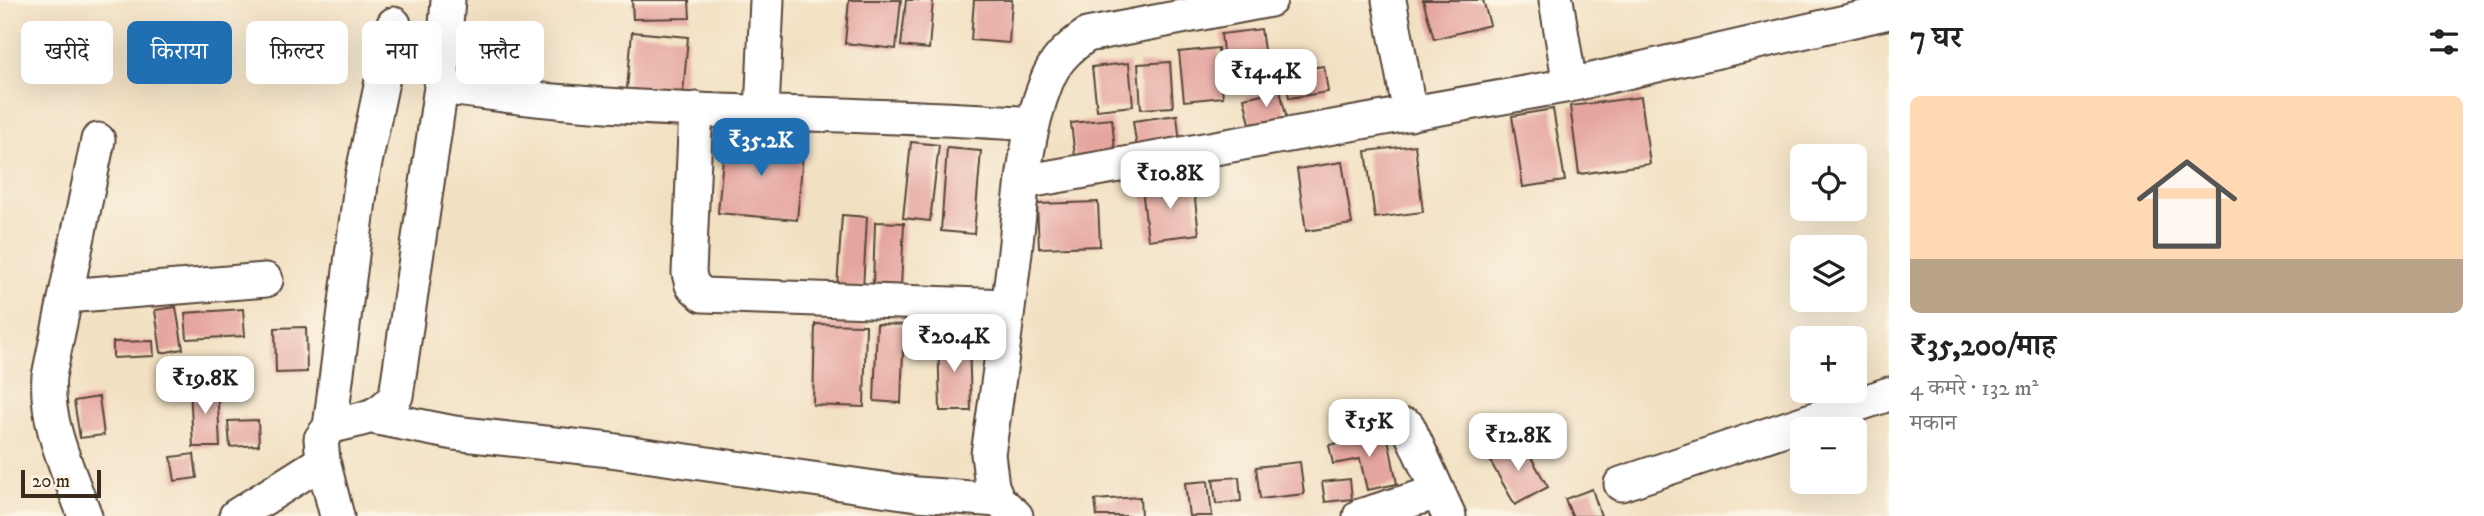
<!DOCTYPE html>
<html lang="hi">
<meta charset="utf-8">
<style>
:root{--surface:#fff;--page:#f2f2f2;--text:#222;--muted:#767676;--accent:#1f6fb2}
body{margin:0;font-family:"IM FELL DW Pica","Noto Serif Devanagari",serif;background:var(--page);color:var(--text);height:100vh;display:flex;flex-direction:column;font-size:26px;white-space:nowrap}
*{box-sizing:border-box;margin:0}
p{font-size:23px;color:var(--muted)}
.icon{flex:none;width:38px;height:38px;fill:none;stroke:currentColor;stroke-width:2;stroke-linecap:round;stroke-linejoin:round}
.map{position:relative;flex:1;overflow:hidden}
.details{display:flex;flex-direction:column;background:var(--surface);width:595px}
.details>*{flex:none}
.banner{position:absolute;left:21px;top:21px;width:665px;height:63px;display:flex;gap:14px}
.fabs{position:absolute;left:1790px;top:144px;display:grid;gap:14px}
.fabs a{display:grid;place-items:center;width:77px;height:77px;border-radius:10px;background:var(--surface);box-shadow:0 7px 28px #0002;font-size:35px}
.scale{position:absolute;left:21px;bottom:18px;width:80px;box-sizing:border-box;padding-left:7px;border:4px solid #3b2a1e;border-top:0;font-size:19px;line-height:24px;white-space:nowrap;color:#3b2a1e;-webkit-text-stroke:5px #fcf5e5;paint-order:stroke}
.price{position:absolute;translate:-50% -60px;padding:0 16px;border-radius:14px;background:#fff;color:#222;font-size:23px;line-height:46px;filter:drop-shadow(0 2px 4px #0008)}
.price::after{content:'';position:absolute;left:50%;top:42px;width:21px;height:16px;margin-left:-10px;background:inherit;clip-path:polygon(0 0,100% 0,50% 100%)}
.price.current{background:var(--accent);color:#fff}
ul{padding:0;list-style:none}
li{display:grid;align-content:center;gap:14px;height:371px;padding:0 21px}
li span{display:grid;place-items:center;height:217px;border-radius:10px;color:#555}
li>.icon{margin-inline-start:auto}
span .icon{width:126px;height:126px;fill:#fffc;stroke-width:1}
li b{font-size:30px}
h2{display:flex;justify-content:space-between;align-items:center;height:84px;padding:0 21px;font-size:30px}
.pill{padding:0 24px;border-radius:10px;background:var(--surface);box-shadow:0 7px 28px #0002;font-size:24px;line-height:63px}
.pill.current{background:var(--accent);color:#fff}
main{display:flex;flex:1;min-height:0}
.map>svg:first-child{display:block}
.building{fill:#e5a59f}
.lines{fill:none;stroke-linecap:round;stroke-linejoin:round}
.minor-casing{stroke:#564537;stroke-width:37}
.minor{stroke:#fff;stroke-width:33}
</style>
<main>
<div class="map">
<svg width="1889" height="516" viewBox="0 0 1889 516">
<rect width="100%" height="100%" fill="#fcf5e5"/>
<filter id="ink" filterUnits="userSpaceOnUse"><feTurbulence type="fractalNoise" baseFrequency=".0143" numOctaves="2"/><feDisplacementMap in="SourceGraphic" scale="14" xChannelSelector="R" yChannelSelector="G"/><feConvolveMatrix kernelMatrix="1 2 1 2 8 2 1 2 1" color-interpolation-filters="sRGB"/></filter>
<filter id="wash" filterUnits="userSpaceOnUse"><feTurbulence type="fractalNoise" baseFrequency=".00686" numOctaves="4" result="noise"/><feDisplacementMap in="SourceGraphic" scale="28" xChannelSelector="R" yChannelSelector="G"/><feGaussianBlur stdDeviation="1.57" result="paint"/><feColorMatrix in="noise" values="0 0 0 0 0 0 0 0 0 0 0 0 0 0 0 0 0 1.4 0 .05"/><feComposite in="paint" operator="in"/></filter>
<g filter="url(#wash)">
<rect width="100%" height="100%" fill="#f2e0c2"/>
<g id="blocks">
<!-- building -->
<path class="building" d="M632,0H689L690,18L633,19Z
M849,0H901L896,49L845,43Z
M906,0H933L929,49L901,46Z
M974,0H1012L1009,43L971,40Z
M1423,0H1483L1490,25L1434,39Z
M1261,29L1267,72L1226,77L1221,34Z
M632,32L688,37L683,94L627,89Z
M1218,48L1223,97L1184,101L1179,52Z
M1170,62L1173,107L1141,109L1138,64Z
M1129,63L1133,106L1097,110L1092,67Z
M1324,66L1328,92L1289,98L1285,72Z
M1280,90L1287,120L1251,128L1244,98Z
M1641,97L1650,164L1579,174L1570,106Z
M1553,109L1565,181L1523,187L1512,116Z
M1177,115L1180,144L1137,149L1133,121Z
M1112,119L1116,161L1076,165L1071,123Z
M725,136L804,143L797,220L718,213Z
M911,142L939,145L930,221L903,218Z
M1415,145L1423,212L1375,218L1366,151Z
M947,148L981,151L974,234L941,231Z
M1342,162L1352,224L1306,231L1297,169Z
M1193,183L1199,234L1148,240L1142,188Z
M1098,202L1100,246L1039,248L1037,204Z
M842,215L867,217L863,289L837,287Z
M875,222L904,223L901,288L873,287Z
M176,307L183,349L161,353L155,310Z
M243,309L245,336L187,339L185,313Z
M815,324L866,325L864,407L813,405Z
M877,324L904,325L901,403L874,401Z
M306,327L307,372L276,373L275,328Z
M938,336H969L971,411H940Z
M153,341L154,356L113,358V342Z
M217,384L220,447H193L190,385Z
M99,397L104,435L80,438L74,401Z
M258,420L259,445L230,447L228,421Z
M1387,433L1397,484L1367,490L1360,459L1333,464L1329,445Z
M1521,440L1548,487L1515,505L1489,459Z
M194,454L197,478L175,481L171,457Z
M1300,462L1304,494L1260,499L1256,467Z
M1239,477L1241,501L1216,504L1213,479Z
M1350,479L1352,499L1325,502L1322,482Z
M1208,481L1212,516H1189L1185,483Z
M1592,489L1601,516H1572L1565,499Z
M1140,497L1141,516H1097L1095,500Z"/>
</g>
</g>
<g filter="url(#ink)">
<use href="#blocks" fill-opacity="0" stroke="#564537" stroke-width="2"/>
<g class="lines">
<defs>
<path id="minor" d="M1389,0L1410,114
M1556,0L1570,85
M441,87C483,92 525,99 567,102C722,115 878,113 1033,124
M696,109L689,273L692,285L703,295L1008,306
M762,112L767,0
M1023,182L1570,85L1889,12
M66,296L266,280
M373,417L454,433L610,450L917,494L998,500
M1408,426L1449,516
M330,427L362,177L394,24
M1621,484L1889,394
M85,516C69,472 45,423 49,376L98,140
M236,516L323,461
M337,516L323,461L321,439L330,427C359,418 375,422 396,396L441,87L448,0
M1016,516L998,500L992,486L988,454C998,387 1007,319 1015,252C1021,196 1025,136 1046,83C1054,61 1068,48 1087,35L1270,0
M1360,516L1438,492"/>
</defs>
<!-- minor casing -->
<use href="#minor" class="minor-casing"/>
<!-- minor -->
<use href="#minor" class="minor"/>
</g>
</g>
</svg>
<div class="fabs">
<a><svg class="icon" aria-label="locate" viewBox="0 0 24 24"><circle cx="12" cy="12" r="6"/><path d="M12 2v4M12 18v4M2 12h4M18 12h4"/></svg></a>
<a><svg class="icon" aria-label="layers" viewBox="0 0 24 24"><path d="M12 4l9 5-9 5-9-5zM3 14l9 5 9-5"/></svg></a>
<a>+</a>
<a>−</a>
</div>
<div class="scale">20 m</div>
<b class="price" style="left:1266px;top:109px">₹14.4K</b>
<b class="price current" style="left:761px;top:178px">₹35.2K</b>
<b class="price" style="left:1170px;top:211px">₹10.8K</b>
<b class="price" style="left:954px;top:374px">₹20.4K</b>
<b class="price" style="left:205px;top:416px">₹19.8K</b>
<b class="price" style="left:1369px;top:459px">₹15K</b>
<b class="price" style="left:1518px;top:473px">₹12.8K</b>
<div class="banner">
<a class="pill">खरीदें</a>
<a class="pill current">किराया</a>
<a class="pill">फ़िल्टर</a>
<a class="pill">नया</a>
<a class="pill">फ़्लैट</a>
</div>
</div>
<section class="details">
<h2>7 घर<svg class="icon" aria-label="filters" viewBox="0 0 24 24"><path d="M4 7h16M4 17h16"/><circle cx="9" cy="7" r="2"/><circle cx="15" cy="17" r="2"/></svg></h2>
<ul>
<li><span style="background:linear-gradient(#ffd9b3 75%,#b9a48a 0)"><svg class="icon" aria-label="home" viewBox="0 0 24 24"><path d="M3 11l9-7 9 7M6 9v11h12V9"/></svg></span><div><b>₹35,200/माह</b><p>4 कमरे · 132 m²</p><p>मकान</p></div></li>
</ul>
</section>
</main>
